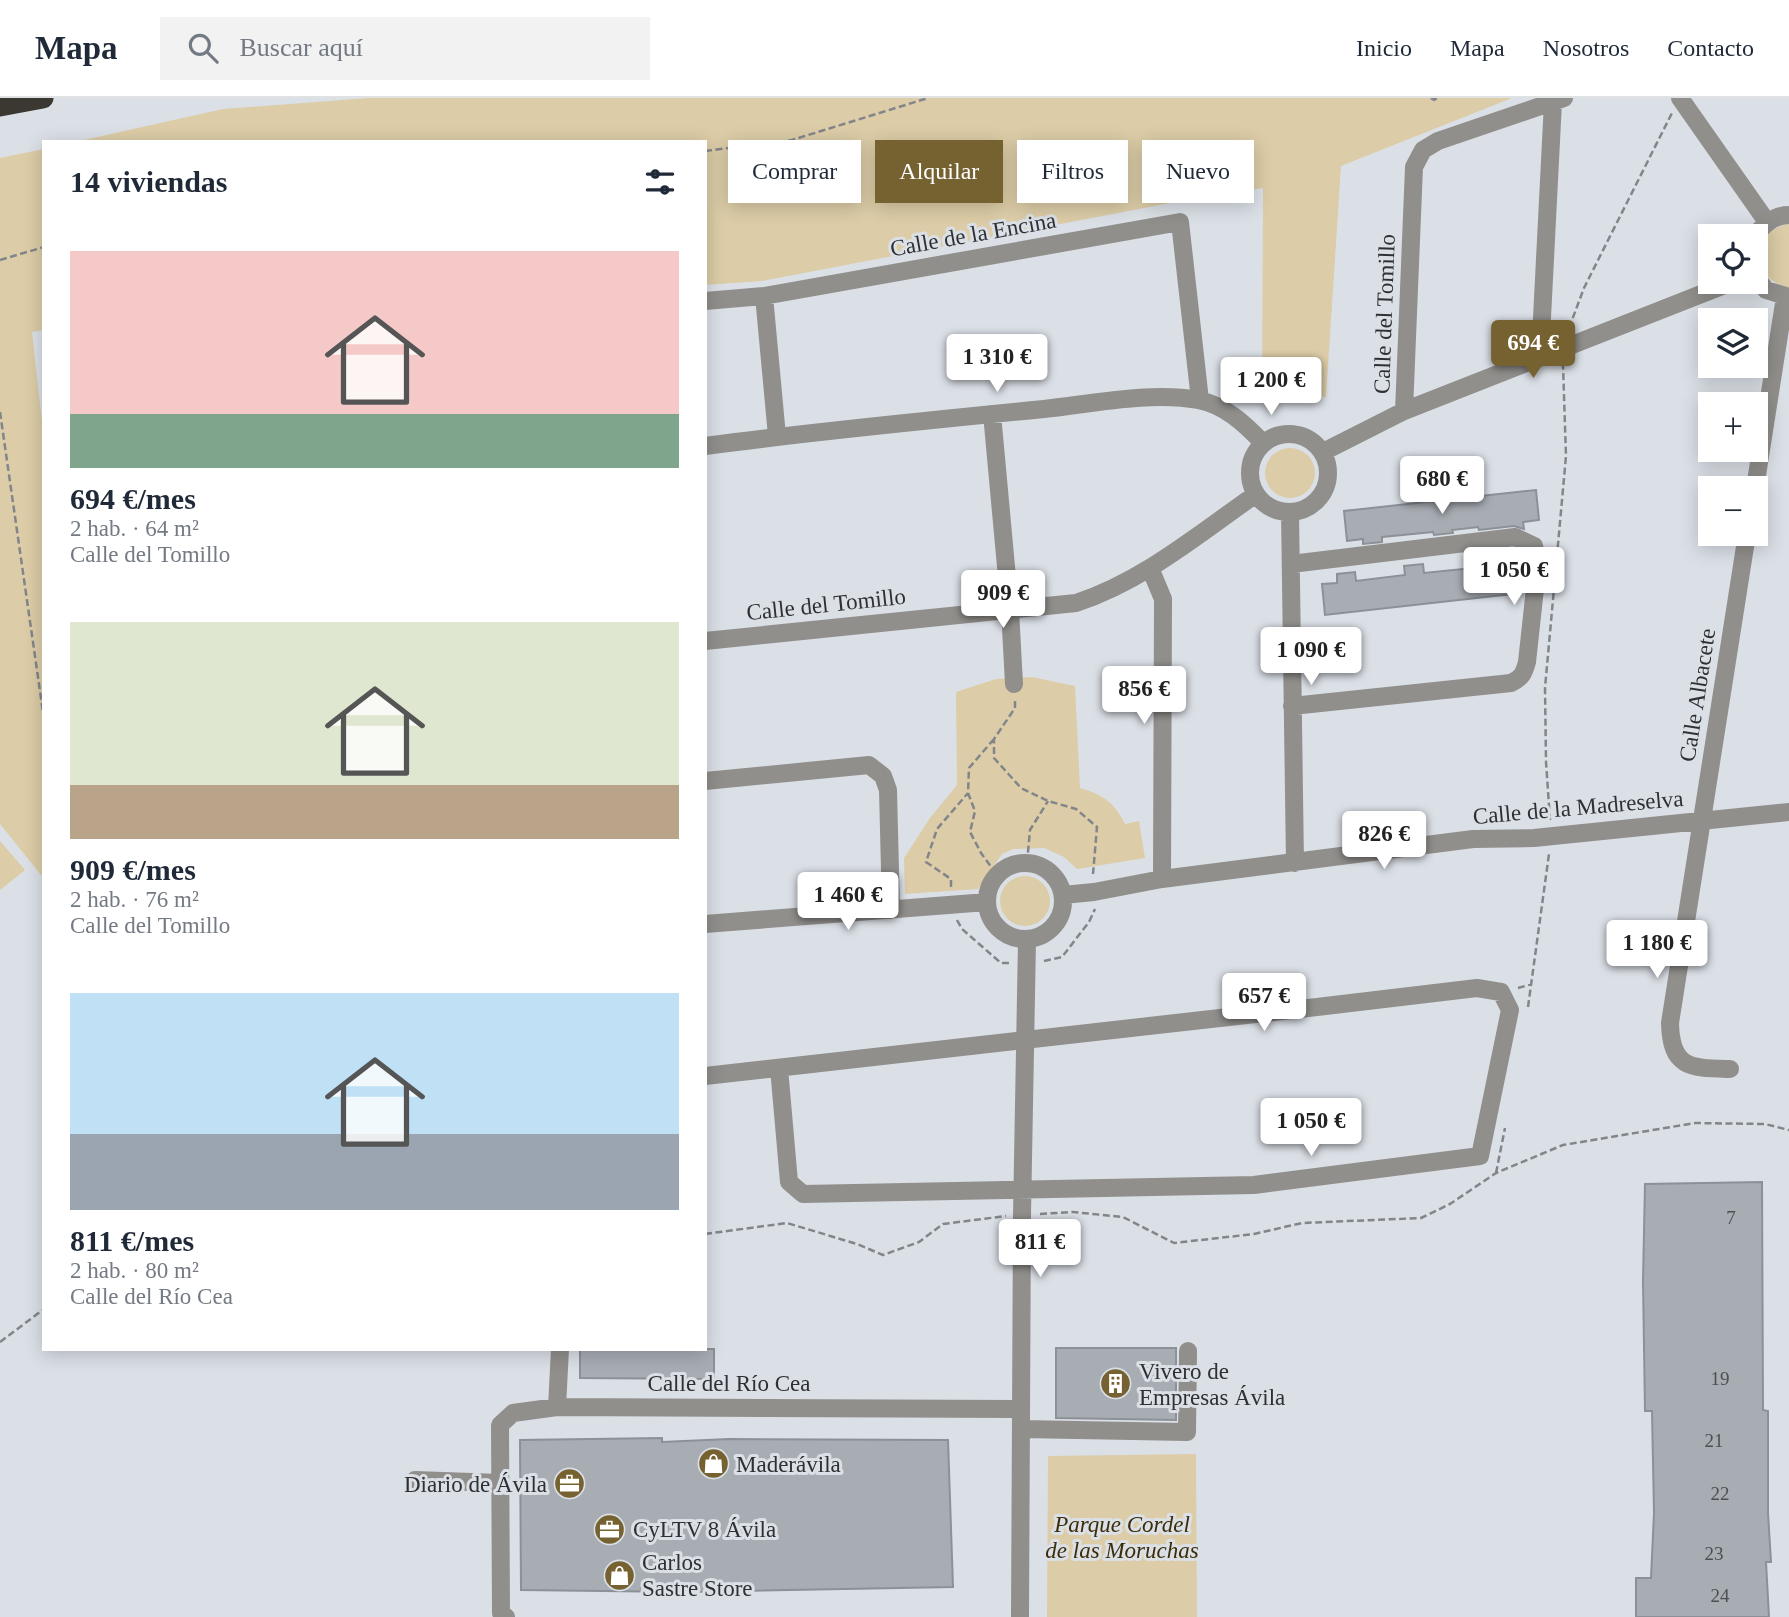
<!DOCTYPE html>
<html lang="es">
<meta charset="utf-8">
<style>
:root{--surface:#fff;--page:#f2f2f3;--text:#1f2937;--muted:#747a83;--line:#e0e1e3;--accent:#766130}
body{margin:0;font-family:"Times New Roman",serif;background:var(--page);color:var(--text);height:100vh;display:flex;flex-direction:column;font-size:26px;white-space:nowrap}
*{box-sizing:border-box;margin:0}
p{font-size:23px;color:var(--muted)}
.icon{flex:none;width:38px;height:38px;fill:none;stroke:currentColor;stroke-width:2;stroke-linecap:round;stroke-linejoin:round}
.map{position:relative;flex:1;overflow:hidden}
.drawer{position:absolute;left:42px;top:42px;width:665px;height:1211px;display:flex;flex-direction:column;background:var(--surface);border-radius:0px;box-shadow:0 4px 18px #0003}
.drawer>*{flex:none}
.banner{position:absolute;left:728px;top:42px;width:665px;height:63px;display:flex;gap:14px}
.buttons{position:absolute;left:1698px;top:126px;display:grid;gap:14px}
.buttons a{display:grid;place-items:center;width:70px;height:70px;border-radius:0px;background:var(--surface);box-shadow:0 4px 18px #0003;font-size:35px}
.price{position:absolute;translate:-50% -60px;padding:0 16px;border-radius:7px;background:#fff;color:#222;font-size:23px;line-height:46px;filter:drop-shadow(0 2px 4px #0008)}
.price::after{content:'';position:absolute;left:50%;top:42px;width:21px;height:16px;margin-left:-10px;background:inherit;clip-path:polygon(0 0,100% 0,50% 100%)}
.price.active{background:var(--accent);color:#fff}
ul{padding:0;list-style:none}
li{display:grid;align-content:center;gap:14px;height:371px;padding:0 28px}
li span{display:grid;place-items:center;height:217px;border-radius:0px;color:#555}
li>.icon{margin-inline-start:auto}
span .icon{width:126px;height:126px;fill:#fffc;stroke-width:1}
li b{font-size:30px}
h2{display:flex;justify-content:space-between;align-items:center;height:84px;padding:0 28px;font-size:30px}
.tag{padding:0 24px;border-radius:0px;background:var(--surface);box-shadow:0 4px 18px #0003;font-size:24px;line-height:63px}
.tag.active{background:var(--accent);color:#fff}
header{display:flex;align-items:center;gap:42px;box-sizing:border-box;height:98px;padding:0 35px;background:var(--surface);border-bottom:2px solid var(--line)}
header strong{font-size:33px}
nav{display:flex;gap:38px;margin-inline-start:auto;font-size:24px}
.search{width:490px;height:63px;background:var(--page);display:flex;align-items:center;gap:18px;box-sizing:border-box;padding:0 24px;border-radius:0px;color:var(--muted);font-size:26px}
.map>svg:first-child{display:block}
.green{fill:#dccca7}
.building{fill:#a8adb4;stroke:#8c9097;stroke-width:2}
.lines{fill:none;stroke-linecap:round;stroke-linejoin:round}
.path{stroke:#82858a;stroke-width:2.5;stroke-dasharray:7 3.5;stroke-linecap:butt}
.minor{stroke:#918f8c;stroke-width:18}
.highway{stroke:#3b3831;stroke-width:21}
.labels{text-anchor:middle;stroke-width:6;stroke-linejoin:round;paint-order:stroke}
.number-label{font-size:19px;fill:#4c4f53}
.street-label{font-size:23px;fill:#2e3033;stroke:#dbe0e7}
.poi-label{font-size:23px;fill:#2e3033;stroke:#dbe0e7;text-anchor:start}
.park-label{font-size:23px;font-style:italic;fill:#3c2d08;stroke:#dbe0e7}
</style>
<header>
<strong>Mapa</strong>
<div class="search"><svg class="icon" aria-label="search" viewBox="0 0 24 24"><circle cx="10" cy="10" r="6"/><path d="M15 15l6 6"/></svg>Buscar aquí</div>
<nav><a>Inicio</a><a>Mapa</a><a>Nosotros</a><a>Contacto</a></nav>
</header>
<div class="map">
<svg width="1789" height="1519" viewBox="0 0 1789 1519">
<rect width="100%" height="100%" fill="#dbe0e7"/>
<!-- green -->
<path class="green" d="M369,0H1512L1341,68L1326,299L1262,292L1263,90L1165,106L762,183L705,187V44H75L223,11Z
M44,51V232L32,234L44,342V777H41L0,726V60Z
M1789,126V190C1749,180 1749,133 1789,126Z
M1265 375a25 25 0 1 1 50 0a25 25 0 1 1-50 0Z
M1032,579L1075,588L1080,690C1102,696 1115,705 1125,726L1139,723L1145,760L1077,771L1064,759L1044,750L1013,751L1002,756L978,791L905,796L904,760L930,720L957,687L956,594L996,581Z
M0,743L25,772L0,792Z
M1000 803a25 25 0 1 1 50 0a25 25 0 1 1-50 0Z
M1196,1356L1197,1519H1047L1048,1358Z"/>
<!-- building -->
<path class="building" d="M1536,392L1539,422L1523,424L1524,431L1514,428L1479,432L1478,429L1452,432L1453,435L1434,437L1433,434L1382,439V444L1363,446V441L1347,443L1344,413Z
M1491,458L1492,468L1509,466L1512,496L1325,517L1322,486L1337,485V476L1355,474L1356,483L1405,477L1404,468L1423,466L1424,475L1473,470L1472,461Z
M1762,1084L1763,1312L1768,1313V1415L1771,1464H1766L1769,1519H1636V1480H1651L1654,1415L1652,1313H1645L1643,1183L1645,1086Z
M1056,1250H1176V1322L1056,1320Z
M580,1251H714V1281L580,1280Z
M662,1340V1344L729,1341L948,1342L953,1489L684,1494L521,1492L520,1342Z"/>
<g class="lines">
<!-- path -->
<path class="path" d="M1431,0L1434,2L1437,0
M705,53L792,42L928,0
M0,162L44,149
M1569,230L1584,190L1672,15
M0,314L44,621
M1015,603V610L994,641V660L1021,690L1048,703L1076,711L1097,729L1093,776
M994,641L969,670L968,695L975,713L970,734L981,755L997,777
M1550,722L1546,664L1545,590L1566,358L1563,267
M1027,765L1030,732L1048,703
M951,789V781L926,764L937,731L968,695
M957,822L962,831L1001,865H1010
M1044,863L1062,859L1089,824L1095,811
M1518,890L1532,886
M1528,909L1549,756
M1496,1075L1505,1030
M1040,1116L1073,1114L1123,1119L1174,1145L1254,1136L1302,1125L1421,1120L1450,1106L1496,1075L1563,1047L1695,1025L1765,1026L1789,1032
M705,1136L787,1125L857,1146L883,1157L919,1144L943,1126L1006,1118
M0,1244L44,1211"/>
<!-- minor -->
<path class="minor" d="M1680,0L1767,124
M1754,138C1764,127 1773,117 1789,117
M1755,178L1766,192L1789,199
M764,198L777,338
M705,203L764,198L1180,124L1200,302
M1540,259L1553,4
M1404,313L1414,69L1423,52L1438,43L1564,0
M992,316L1010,512L1014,586
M1250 375a39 39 0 1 1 78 0a39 39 0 1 1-78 0Z
M705,348C818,333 931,322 1044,311C1090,306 1153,293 1198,302C1225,307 1245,326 1263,345
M1323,354L1404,313L1732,184
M1755,390L1785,199
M1290,414L1295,765
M1291,466L1515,439L1534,448L1538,463L1527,564C1524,575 1522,580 1511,585L1292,608
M1150,470L1163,501L1162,781
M705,543L1076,505C1143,483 1199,436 1256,396
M705,683L869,667L883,678L888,692L891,812
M987 803a38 38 0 1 1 76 0a38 38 0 1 1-76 0Z
M1063,797L1094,794L1162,781L1473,741L1534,740L1789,714
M705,826L987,804
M1730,971C1691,970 1671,971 1670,925L1747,436
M705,978C963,950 1220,921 1477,890L1501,894L1510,912L1480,1058L1254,1087L803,1096L789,1084L779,970
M557,1309L560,1251
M1021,1331L1187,1334L1188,1253
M415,1382L500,1385
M506,1519L501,1515L500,1327L513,1315L557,1309L1021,1311
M1020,1519L1022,1117L1027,842"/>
<!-- highway -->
<path class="highway" d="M0,8L43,0"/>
</g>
<!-- icons -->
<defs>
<symbol id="building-disc" viewBox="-11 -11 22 22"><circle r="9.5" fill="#766130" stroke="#dbe0e7"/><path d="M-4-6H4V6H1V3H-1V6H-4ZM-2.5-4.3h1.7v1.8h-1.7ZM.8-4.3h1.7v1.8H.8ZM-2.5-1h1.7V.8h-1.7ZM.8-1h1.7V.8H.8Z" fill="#fff"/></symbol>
<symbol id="shop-disc" viewBox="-11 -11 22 22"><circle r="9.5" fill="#766130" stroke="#dbe0e7"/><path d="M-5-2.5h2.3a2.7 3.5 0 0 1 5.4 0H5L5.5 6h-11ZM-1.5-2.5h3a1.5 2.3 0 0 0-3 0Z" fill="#fff"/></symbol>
<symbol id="office-disc" viewBox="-11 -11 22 22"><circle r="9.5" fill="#766130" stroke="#dbe0e7"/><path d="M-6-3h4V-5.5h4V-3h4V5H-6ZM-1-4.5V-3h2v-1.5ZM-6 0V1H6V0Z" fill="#fff"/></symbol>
</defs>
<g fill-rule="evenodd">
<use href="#building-disc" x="1098" y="1268" width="35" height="35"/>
<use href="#shop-disc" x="696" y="1348" width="35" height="35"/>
<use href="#office-disc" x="552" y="1368" width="35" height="35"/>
<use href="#office-disc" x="592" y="1414" width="35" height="35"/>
<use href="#shop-disc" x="602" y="1460" width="35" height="35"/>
</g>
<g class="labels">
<!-- number labels -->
<g class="number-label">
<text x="1731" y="1126">7</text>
<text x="1720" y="1287">19</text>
<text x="1714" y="1349">21</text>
<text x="1720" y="1402">22</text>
<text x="1714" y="1462">23</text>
<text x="1720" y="1504">24</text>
</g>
<!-- street labels -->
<g class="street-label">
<text transform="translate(973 136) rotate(-10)" y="8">Calle de la Encina</text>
<text transform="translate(1384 216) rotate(-88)" y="8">Calle del Tomillo</text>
<text transform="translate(826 506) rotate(-6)" y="8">Calle del Tomillo</text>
<text transform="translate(1697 597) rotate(-81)" y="8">Calle Albacete</text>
<text transform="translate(1578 709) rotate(-5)" y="8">Calle de la Madreselva</text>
<text x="729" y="1293">Calle del Río Cea</text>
</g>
<!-- poi labels -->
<g class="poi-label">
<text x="1139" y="1281">Vivero de<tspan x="1139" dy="26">Empresas Ávila</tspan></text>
<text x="736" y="1374">Maderávila</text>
<text x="547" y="1394" text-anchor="end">Diario de Ávila</text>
<text x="633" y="1439">CyLTV 8 Ávila</text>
<text x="642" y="1472">Carlos<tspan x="642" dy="26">Sastre Store</tspan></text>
</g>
<!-- park labels -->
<g class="park-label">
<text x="1122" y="1434">Parque Cordel<tspan x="1122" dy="26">de las Moruchas</tspan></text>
</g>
</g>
</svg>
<div class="buttons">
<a><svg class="icon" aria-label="locate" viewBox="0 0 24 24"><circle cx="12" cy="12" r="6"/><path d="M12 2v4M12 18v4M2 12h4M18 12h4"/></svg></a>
<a><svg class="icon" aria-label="layers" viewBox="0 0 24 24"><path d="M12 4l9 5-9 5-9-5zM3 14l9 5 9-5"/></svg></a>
<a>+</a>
<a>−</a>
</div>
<b class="price active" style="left:1533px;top:282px">694 €</b>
<b class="price" style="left:997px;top:296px">1 310 €</b>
<b class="price" style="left:1271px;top:319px">1 200 €</b>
<b class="price" style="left:1442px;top:418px">680 €</b>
<b class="price" style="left:1514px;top:509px">1 050 €</b>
<b class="price" style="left:1003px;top:532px">909 €</b>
<b class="price" style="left:1311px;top:589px">1 090 €</b>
<b class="price" style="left:1144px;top:628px">856 €</b>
<b class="price" style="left:1384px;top:773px">826 €</b>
<b class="price" style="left:848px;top:834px">1 460 €</b>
<b class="price" style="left:1657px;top:882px">1 180 €</b>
<b class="price" style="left:1264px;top:935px">657 €</b>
<b class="price" style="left:1311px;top:1060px">1 050 €</b>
<b class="price" style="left:1040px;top:1181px">811 €</b>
<div class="banner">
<a class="tag">Comprar</a>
<a class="tag active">Alquilar</a>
<a class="tag">Filtros</a>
<a class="tag">Nuevo</a>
</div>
<section class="drawer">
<h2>14 viviendas<svg class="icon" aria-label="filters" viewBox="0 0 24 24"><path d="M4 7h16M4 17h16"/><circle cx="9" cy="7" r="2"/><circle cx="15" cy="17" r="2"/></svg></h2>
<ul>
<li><span style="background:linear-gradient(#f6c9c9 75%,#7fa58c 0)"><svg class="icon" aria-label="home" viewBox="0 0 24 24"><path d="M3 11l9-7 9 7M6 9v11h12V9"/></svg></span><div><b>694 €/mes</b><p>2 hab. · 64 m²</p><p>Calle del Tomillo</p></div></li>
<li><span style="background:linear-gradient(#dfe7d0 75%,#b9a48a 0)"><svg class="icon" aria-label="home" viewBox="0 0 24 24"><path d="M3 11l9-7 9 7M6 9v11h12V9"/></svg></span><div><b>909 €/mes</b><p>2 hab. · 76 m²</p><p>Calle del Tomillo</p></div></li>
<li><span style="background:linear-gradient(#bfe0f5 65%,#9aa5b1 0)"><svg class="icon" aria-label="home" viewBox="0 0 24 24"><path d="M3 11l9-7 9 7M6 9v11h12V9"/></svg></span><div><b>811 €/mes</b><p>2 hab. · 80 m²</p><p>Calle del Río Cea</p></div></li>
</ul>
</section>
</div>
